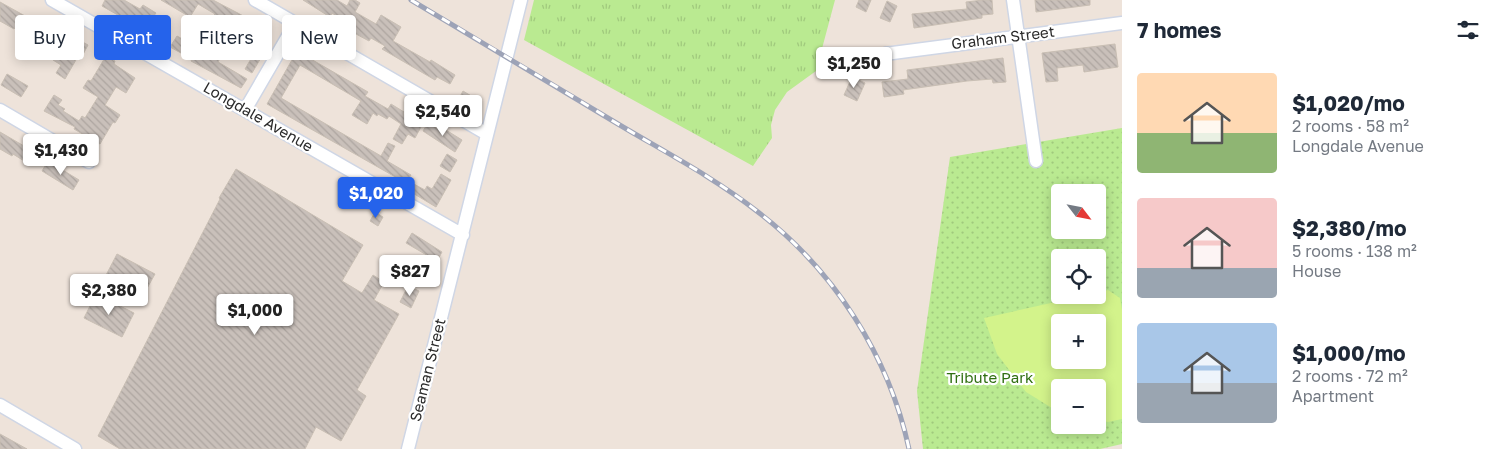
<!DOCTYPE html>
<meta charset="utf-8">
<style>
:root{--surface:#fff;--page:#f6f6f7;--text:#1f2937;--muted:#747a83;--accent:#2563eb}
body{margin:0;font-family:"Golos Text",sans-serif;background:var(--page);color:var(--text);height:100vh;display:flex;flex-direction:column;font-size:19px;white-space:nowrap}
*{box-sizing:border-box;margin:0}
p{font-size:16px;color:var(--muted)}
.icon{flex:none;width:28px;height:28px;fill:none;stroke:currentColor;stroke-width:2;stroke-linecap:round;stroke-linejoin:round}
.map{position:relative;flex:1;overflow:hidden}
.panel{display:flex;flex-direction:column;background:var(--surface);width:375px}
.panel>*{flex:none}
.top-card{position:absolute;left:15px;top:15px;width:475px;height:45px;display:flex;gap:10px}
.needle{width:32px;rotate:122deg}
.tools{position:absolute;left:1051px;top:184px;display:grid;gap:10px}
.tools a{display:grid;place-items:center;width:55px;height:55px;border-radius:5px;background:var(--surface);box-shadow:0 2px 12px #0003;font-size:25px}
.price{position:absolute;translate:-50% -42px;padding:0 11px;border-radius:5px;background:#fff;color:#222;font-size:16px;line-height:32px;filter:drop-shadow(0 1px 2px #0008)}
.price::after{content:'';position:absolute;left:50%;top:30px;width:15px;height:11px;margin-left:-8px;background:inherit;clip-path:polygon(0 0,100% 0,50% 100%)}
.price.on{background:var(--accent);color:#fff}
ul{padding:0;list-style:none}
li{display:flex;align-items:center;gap:15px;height:125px;padding:0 15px}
li span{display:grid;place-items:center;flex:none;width:140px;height:100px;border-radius:5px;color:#555}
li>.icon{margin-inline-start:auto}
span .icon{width:60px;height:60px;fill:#fffc;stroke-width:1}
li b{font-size:21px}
h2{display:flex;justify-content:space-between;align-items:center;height:60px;padding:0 15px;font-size:21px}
.chip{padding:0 18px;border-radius:5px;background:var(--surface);box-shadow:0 2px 12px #0003;font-size:18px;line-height:45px}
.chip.on{background:var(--accent);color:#fff}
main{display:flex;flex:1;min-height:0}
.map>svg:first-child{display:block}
.grass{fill:url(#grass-tufts)}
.park{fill:url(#park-dots);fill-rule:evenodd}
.pitch{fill:#d3f38b;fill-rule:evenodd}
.building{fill:url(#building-back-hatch);stroke:#c9bfb4}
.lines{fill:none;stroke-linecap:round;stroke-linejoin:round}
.minor-casing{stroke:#cfd6e5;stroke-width:15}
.minor{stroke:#fff;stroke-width:12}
.rail-casing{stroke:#9da3b7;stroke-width:5}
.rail{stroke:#fff;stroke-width:3;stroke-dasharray:9;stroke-linecap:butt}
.labels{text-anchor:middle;stroke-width:4.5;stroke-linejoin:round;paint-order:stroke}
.street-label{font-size:15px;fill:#2a2a2a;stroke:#fff}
.park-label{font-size:15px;fill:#306f12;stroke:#fff}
</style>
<main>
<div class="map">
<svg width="1122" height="449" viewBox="0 0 1122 449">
<defs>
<pattern id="grass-tufts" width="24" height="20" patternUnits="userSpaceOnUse" patternTransform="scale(1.25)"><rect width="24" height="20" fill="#baea91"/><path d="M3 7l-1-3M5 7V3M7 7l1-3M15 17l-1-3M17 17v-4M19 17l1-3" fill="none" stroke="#a0c97d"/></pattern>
<pattern id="park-dots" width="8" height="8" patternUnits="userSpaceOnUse" patternTransform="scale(1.25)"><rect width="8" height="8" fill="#baea91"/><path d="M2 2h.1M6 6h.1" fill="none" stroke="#a0c97d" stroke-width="1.8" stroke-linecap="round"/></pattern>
<pattern id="building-back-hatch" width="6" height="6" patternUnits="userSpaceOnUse" patternTransform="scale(1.25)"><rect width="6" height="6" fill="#c9c0ba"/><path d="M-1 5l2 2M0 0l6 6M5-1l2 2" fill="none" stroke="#ada5a0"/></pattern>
</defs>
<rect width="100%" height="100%" fill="#eee3da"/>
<!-- grass -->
<path class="grass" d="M534,0H835L816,71L787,92L775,110L771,125L772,138L753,166L524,40Z"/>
<!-- park -->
<path class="park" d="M1122,128V444L1100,449H923L917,391L950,157ZM1060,192H1098V230H1060ZM1060,258H1098V295H1060ZM1060,322H1098V360H1060ZM1060,388H1098V425H1060Z"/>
<!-- pitch -->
<path class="pitch" d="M1108,290L1120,298L1122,310V419L1108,422L1098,420V388H1060V413L1026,392L997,354L984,318L1087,295H1098V293ZM1060,322H1098V360H1060Z"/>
<!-- building -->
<path class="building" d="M105,0H124L140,9L143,5L156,13L153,17L165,24L157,37L141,28L140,31L130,25L132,23L102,6Z
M161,0H213L251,20L271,34L265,44L247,32L245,36L236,31L226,47L218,62L247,79L241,88L191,61L192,59L170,47L177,36L186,41L193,28L211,39L219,26L210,20L215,14L198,4L190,17Z
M303,0H337L347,6L350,0H355L360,3L355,12L376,24L381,15L401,27L393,41L430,62L431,60L455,75L450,84L437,77L435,80L382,49L385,46L371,38L369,41L343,27L346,22L332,13L330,17Z
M859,0H871L866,12L856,7Z
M983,0H992L993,14L982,15V18L914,28L912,14L967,9L966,2Z
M1035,0H1090V5L1036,12Z
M887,1L897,6L890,22L880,18Z
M0,2L34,21L36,18L62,33L63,31L88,45L80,60L77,58L65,79L56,73L61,65L53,60L60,48L18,24L14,29L0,21Z
M1115,44L1118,67L1084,72L1083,65L1057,68L1058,81L1046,82L1042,53Z
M297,51L368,92L365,96L388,109L391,104L404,112L403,114L422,125L415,138L408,134L402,144L393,139L401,124L389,116L387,119L378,114L377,116L373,113L367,124L352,115L361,101L300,65L281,98L381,156L388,143L395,146L387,161L411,175L406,183L267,104Z
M255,52L262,56L252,73L245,69Z
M106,56L115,61L114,64L135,78L126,93L116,87L105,105L120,115L115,123L113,122L100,144L74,129L75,127L44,111L54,95L62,100L58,105L65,109L63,111L79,121L82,116L85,118L98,97L83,88L88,80L91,81Z
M1003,58L1006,82L993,83L992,79L967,81L903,90L904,94L884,97L882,82L908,79L907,70Z
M7,74L28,86L21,97L1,85Z
M852,77L865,83L857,101L844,95Z
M463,91L473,97L466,109L456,104Z
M428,123L445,133L446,130L462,140L455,152L423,131Z
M0,132L36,153L29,164L13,154L12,156L0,149Z
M447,154L457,160L450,172L440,166Z
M48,161L79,180L73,190L42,171Z
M236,169L363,245L342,281L362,293L373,275L384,282L374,300L399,314L357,390L366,396L341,441L316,427L305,449H120L98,436L220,199L219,198Z
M441,174L451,180L436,207L406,189L410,182L425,190L427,186L432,189Z
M375,212L383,217L378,226L370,221Z
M412,233L442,252L437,261L406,243Z
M117,254L155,274L141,299L104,279Z
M408,286L419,291L411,308L400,302Z
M96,294L134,313L122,337L84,318Z
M0,434L27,449H0Z"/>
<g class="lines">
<defs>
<path id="minor" d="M52,0L463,235
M255,0L487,134
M1013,0L1036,161
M885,54L1122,23
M0,110L89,162
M245,110L295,24
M0,405L75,449
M408,449L521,0"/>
</defs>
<!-- minor casing -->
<use href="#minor" class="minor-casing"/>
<!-- minor -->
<use href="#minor" class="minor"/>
<defs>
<path id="rail" d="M411,0C480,41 549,82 618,124C665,152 715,178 758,212C834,270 889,356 909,449"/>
</defs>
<!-- rail casing -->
<use href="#rail" class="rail-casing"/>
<!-- rail -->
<use href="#rail" class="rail"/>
</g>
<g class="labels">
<!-- street labels -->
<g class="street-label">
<text transform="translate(1003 38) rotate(-7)" y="5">Graham Street</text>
<text transform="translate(258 117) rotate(30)" y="5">Longdale Avenue</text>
<text transform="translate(428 370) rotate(-76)" y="5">Seaman Street</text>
</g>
<!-- park labels -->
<g class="park-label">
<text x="990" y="383">Tribute Park</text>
</g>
</g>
</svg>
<div class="tools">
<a><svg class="needle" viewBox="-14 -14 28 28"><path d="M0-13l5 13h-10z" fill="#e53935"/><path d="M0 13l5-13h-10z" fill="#747a83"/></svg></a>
<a><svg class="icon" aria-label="locate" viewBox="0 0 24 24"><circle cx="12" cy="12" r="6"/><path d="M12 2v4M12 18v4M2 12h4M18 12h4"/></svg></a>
<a>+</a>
<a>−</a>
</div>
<b class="price" style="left:854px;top:89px">$1,250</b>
<b class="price" style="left:443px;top:137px">$2,540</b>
<b class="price" style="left:61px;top:176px">$1,430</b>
<b class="price on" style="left:376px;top:219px">$1,020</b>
<b class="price" style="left:410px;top:297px">$827</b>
<b class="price" style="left:109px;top:316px">$2,380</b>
<b class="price" style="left:255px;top:336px">$1,000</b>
<div class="top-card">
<a class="chip">Buy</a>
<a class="chip on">Rent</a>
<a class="chip">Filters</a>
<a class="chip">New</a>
</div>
</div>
<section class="panel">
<h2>7 homes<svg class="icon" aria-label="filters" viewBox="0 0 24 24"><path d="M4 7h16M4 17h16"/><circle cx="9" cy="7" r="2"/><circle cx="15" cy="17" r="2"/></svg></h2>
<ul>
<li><span style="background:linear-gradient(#ffd9b3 60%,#8fb573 0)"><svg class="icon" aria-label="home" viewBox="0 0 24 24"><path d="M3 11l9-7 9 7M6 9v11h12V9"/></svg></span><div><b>$1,020/mo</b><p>2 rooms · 58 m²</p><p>Longdale Avenue</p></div></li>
<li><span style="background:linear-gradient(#f6c9c9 70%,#9aa5b1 0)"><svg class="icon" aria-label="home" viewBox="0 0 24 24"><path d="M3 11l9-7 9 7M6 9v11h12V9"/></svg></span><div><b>$2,380/mo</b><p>5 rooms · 138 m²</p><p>House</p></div></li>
<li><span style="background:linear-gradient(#a9c7e8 60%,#9aa5b1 0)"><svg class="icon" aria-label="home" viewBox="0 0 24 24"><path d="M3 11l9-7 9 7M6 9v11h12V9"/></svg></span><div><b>$1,000/mo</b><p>2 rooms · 72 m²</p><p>Apartment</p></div></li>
</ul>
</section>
</main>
